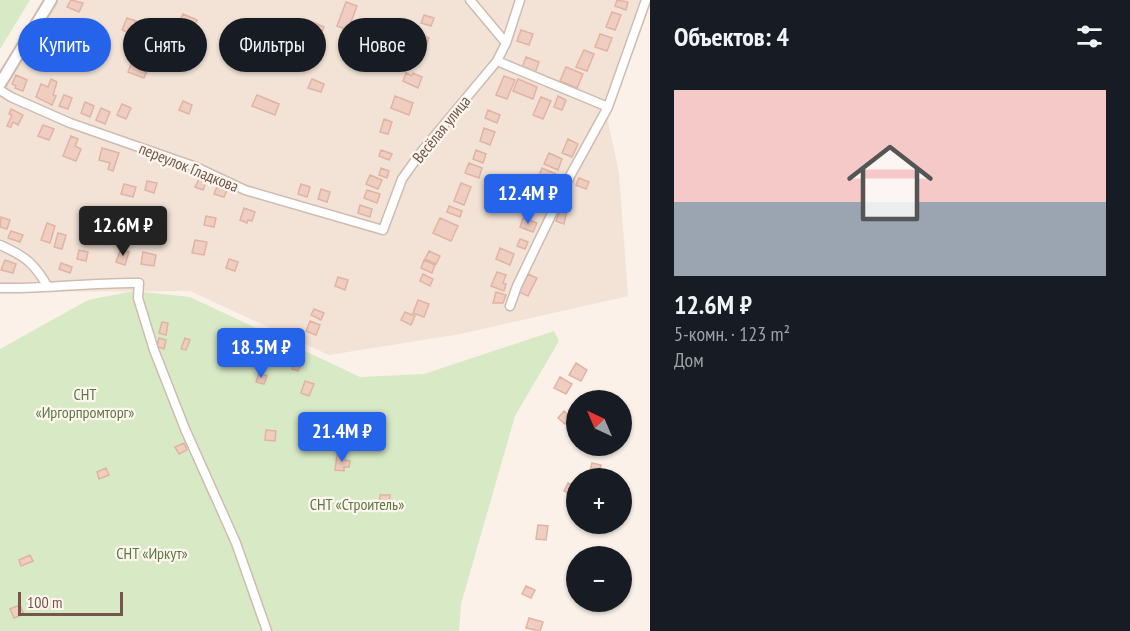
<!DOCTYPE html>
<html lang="ru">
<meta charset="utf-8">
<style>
:root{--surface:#171b24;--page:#242831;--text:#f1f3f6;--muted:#9ea1a6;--line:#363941;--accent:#2563eb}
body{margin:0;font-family:"PT Sans Narrow",sans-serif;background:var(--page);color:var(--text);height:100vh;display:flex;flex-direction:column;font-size:22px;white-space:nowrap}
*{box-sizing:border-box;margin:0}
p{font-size:20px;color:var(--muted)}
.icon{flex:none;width:33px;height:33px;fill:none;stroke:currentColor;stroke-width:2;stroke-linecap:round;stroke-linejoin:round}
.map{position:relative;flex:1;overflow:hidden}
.panel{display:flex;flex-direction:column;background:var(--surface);width:480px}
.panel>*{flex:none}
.banner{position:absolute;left:18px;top:18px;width:542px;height:54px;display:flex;gap:12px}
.needle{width:39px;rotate:316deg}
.controls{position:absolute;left:566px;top:390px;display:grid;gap:12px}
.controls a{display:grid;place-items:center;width:66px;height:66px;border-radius:50%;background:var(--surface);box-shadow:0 2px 4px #0004;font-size:30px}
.scale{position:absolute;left:18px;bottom:15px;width:105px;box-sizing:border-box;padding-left:6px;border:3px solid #74564d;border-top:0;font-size:16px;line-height:21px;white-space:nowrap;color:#74564d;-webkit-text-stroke:4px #fef6ee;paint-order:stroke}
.price{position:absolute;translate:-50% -51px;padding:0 14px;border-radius:6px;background:var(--accent);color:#fff;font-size:20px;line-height:39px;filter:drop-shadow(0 2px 3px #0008)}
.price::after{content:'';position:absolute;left:50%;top:36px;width:18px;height:14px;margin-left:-9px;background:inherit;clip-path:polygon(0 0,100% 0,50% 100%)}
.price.active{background:#222;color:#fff}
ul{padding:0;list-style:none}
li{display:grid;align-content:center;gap:12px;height:318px;padding:0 24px}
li+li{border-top:2px solid var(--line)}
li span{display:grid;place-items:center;height:186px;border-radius:0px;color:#555}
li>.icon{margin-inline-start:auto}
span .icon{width:108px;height:108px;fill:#fffc;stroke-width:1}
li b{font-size:26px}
h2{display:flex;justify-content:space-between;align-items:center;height:72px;padding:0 24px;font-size:26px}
.tag{padding:0 21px;border-radius:27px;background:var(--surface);box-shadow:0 2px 4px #0004;font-size:21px;line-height:54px}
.tag.active{background:var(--accent);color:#fff}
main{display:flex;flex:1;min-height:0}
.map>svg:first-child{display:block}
.residential{fill:#f3e3d6}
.green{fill:#d8e9c6}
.building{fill:#efcec1;stroke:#e1b3a2;stroke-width:1.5}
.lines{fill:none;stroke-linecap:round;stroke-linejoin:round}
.minor-casing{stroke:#cfbbb1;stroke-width:11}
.tertiary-casing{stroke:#cfbbb1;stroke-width:14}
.minor{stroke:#fff;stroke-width:8}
.tertiary{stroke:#fff;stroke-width:10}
.labels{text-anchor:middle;stroke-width:4.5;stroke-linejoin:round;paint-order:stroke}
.street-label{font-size:16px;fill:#74564d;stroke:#fef6ee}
.park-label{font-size:16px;fill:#5b7945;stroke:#fef6ee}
</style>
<main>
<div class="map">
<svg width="650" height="631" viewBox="0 0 650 631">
<rect width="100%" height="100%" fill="#fbf1e8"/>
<!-- residential -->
<path class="residential" d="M47,0H645L605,107L619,173L628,296L461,334L329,355L190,291L0,292V77Z"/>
<!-- green -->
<path class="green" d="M0,0H30L0,49Z
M134,291L190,297L360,377L424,374L554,331L559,341L515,416L461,604L459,631H0V349L88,300Z"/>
<!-- building -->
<path class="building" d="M71,0L83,3L79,12L67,7Z
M617,0L628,2L626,10L615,6Z
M346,2L357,6L348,30L337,26Z
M612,12L621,15L615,30L606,27Z
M183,14L197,20L193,30L178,24Z
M424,15L434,18L431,26L421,23Z
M127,18L136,21L130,34L122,30Z
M68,20L77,25L73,32L65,27Z
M315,23L324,27L321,34L311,29Z
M42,28L52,32L48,40L38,36Z
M521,30L533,34L529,45L517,41Z
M227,31L236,35L231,47L222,44Z
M263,31L274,34L270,46L258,42Z
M417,33L429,38L425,49L413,44Z
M600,34L612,38L607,51L595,47Z
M302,44L306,56L297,59L293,47Z
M584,50L594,54L587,71L576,67Z
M266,51L274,55L269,67L260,63Z
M526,57L539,62L535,73L522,68Z
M132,62L148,69L144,78L128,72Z
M566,67L583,74L577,88L560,81Z
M406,73L412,76L413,73L422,77L418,88L403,81Z
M16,75L27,80L23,91L15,88L16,86L12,84Z
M504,76L515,80L507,99L496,95Z
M51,79L57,82L53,95L56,96L52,105L36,97L41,84L48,87Z
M312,79L324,84L321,92L308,88Z
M518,79L537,87L533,99L513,91Z
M64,95L72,98L68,109L59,106Z
M257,95L279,104L275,115L252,106Z
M395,96L413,103L409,115L391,108Z
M558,96L566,100L562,110L554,107Z
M541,97L551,101L543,119L533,115Z
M183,101L192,105L189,114L179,110Z
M85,102L94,106L90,117L81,113Z
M122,104L131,108L126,119L117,115Z
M101,108L110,112L105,124L96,120Z
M11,109L23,115L18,125L13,122L11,127L7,126L12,115L9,114Z
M488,110L500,115L497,123L485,118Z
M384,119L392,122L388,134L380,132Z
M43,125L54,129L49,140L38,136Z
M484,128L495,132L490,145L480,141Z
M71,136L78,139L75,146L81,149L76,161L63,156Z
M568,139L578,144L572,157L562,153Z
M102,148L119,153L113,171L108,169L110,163L99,160Z
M381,150L392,154L389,160L379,156Z
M476,150L486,154L483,163L473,159Z
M549,153L562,159L558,170L544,164Z
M469,163L482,168L479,178L465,173Z
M381,168L389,171L387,178L379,175Z
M542,168L556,174L552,185L538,179Z
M370,175L382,180L378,189L366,184Z
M579,178L589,182L586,189L576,185Z
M199,179L206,182L203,190L195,187Z
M147,181L157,183L154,193L145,190Z
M461,183L471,187L464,205L454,201Z
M124,184L136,187L133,197L121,194Z
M218,184L228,188L224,197L214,194Z
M301,184L310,187L307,197L298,194Z
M321,189L330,192L327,202L318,199Z
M367,190L380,194L377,203L364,198Z
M538,195L548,199L543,212L532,208Z
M360,205L372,209L370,217L358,213Z
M449,206L462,211L460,217L447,212Z
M244,208L255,212L252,221L248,220L247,223L240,220Z
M561,208L567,210L564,224L556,221Z
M206,216L216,218L214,227L204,225Z
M1,217L10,220L7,229L0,227Z
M440,218L458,226L451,241L433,233Z
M523,218L537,223L533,232L520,227Z
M47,223L55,226L50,243L41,240Z
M11,231L23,235L20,242L8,238Z
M58,233L66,235L62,249L54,247Z
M520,239L528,242L525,249L517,246Z
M195,240L207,242L204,255L192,253Z
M500,248L514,254L510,265L496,259Z
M121,249L129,252L125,265L116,262Z
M79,250L88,252L86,261L77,259Z
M429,251L440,256L436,264L425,259Z
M143,252L156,255L154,266L141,264Z
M229,259L238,262L235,271L226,268Z
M5,260L16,264L13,273L1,270Z
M424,260L435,265L432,273L421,268Z
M61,263L72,267L70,273L59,269Z
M497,272L506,275L503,283L506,284L504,291L491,286Z
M423,274L433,279L430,286L420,281Z
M528,274L537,278L528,296L519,292Z
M338,277L348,280L345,290L335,286Z
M496,292L506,295L503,303H493Z
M418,300L429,304L424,317L413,313Z
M314,309L324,313L321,320L311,315Z
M405,312L415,316L411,325L401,320Z
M310,321L320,325L316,335L306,331Z
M162,322L168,323L166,335L159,333Z
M159,338L166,340L164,349L157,346Z
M185,338L190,340L186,350L181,349Z
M296,359L302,362L298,371L292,369Z
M576,363L587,370L581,381L569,375Z
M259,373L267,376L264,384L256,382Z
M560,377L572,384L566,394L554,388Z
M305,381L314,384L309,396L301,393Z
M564,411L571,417L565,424L558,418Z
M266,430L276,431L275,441L265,440Z
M184,443L187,450L179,454L175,447Z
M337,455L345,456V460L350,461L349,467H344V471L335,470Z
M592,463L601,465L599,473L590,471Z
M106,468L109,475L99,479L97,472Z
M568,483L576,487L574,496L564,491Z
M380,495H390L389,508L379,507Z
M538,525L548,526L546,540L536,539Z
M30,555L33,561L21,566L19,560Z
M526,586L535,590L531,598L522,594Z
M20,605L24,614L14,618L10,609Z
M529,618L543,622L540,631L526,628Z"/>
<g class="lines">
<defs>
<path id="minor" d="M470,0L506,43
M497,61L608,107
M0,90L11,97L70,123L196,167L245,190L383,230L402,179L422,151L497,61L506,43L520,0
M0,245C25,256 34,263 48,287
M0,288C47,289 93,282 139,283L138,298L154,350L185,429L236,543L267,631
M510,306L517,286L570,176L608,107L646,0"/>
<path id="tertiary" d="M0,84L51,0"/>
</defs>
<!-- minor casing -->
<use href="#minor" class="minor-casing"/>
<!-- tertiary casing -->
<use href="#tertiary" class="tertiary-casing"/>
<!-- minor -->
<use href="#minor" class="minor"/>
<!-- tertiary -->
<use href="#tertiary" class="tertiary"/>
</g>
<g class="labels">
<!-- street labels -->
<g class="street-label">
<text transform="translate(441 129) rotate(-51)" y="6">Весёлая улица</text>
<text transform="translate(189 167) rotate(22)" y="6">переулок Гладкова</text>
</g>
<!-- park labels -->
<g class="park-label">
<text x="85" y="400">СНТ<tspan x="85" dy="18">«Иргорпромторг»</tspan></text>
<text x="357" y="510">СНТ «Строитель»</text>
<text x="152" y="559">СНТ «Иркут»</text>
</g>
</g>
</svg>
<div class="controls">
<a><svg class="needle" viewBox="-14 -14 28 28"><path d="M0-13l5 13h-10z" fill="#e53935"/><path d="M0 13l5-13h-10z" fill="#9ea1a6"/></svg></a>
<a>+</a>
<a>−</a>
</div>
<div class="scale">100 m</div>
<b class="price" style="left:528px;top:225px">12.4M ₽</b>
<b class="price active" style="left:123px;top:257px">12.6M ₽</b>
<b class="price" style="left:261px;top:379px">18.5M ₽</b>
<b class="price" style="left:342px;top:463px">21.4M ₽</b>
<div class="banner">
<a class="tag active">Купить</a>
<a class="tag">Снять</a>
<a class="tag">Фильтры</a>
<a class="tag">Новое</a>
</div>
</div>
<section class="panel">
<h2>Объектов: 4<svg class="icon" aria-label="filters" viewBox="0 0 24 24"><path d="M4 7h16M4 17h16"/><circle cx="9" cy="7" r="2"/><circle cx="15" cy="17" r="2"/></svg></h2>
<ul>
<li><span style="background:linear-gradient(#f6c9c9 60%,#9aa5b1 0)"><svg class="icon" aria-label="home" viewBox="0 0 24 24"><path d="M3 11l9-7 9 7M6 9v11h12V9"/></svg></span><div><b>12.6M ₽</b><p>5-комн. · 123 m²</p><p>Дом</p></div></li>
</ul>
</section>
</main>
